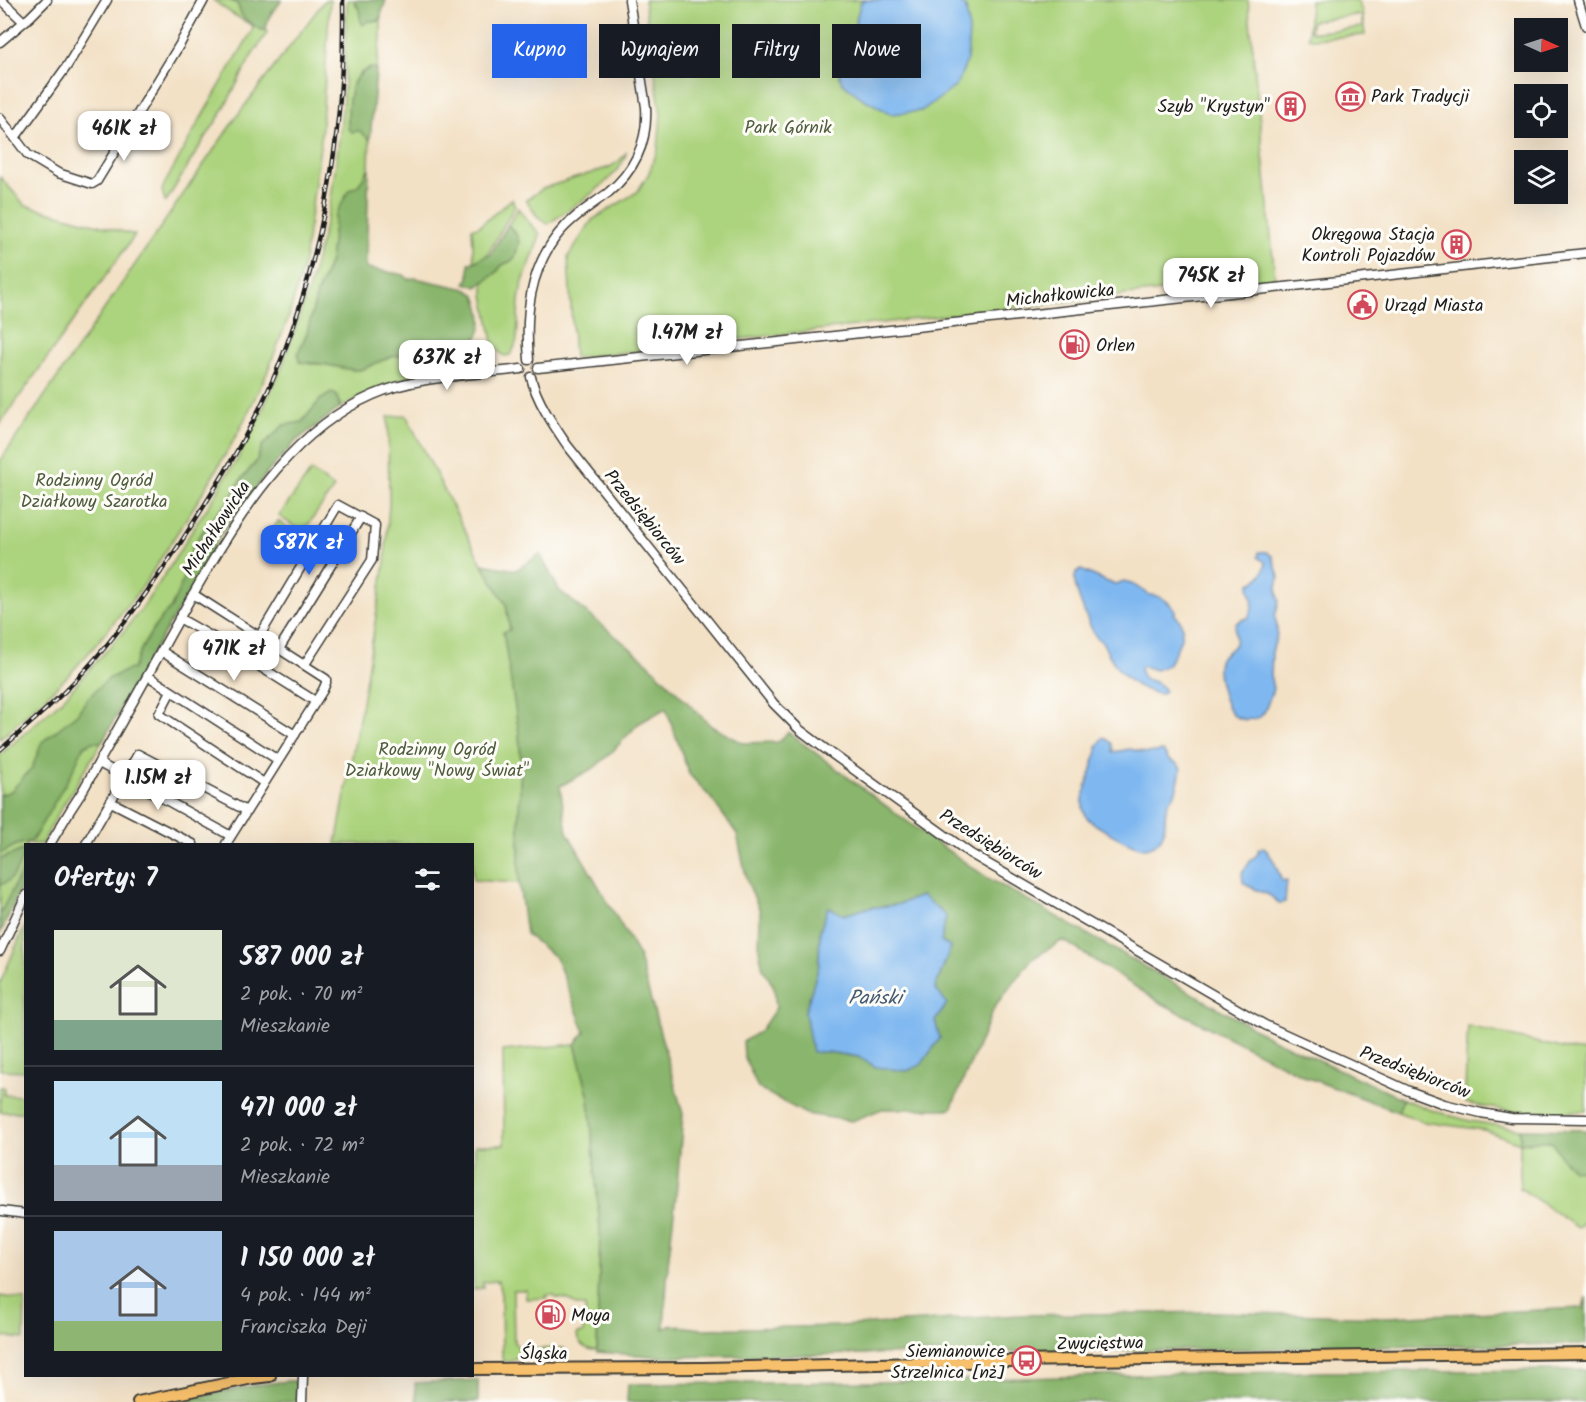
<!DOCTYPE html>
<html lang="pl">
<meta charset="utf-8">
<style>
:root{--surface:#171b24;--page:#242831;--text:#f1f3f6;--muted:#9ea1a6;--line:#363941;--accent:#2563eb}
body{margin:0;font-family:Kalam,sans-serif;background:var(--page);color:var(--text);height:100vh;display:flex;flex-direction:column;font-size:22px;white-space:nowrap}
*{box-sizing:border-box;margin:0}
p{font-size:20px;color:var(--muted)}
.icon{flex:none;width:33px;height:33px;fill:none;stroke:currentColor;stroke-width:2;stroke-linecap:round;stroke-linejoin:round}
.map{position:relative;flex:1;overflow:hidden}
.drawer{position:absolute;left:24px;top:843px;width:450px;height:534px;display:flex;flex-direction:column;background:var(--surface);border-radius:0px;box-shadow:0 6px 24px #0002}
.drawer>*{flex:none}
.banner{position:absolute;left:492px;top:24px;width:570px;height:54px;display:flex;gap:12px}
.needle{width:39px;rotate:93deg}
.buttons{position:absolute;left:1514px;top:18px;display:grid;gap:12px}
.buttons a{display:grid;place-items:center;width:54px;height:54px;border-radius:0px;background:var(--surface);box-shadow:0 6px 24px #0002;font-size:30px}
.price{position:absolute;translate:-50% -51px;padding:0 14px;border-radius:12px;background:#fff;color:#222;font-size:20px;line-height:39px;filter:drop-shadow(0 2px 3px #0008)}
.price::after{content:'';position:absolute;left:50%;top:36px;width:18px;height:14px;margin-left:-9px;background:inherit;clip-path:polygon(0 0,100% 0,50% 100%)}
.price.on{background:var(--accent);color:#fff}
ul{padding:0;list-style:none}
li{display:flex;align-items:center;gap:18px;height:150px;padding:0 30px}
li+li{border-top:2px solid var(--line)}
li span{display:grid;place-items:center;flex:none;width:168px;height:120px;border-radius:0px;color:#555}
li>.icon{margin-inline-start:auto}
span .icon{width:72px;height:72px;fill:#fffc;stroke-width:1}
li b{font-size:26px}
h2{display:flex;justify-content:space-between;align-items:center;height:72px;padding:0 30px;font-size:26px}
.tag{padding:0 21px;border-radius:0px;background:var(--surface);box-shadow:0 6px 24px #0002;font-size:21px;line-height:54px}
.tag.on{background:var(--accent);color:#fff}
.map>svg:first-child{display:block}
.green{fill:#acd37d;stroke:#64784c;stroke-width:1.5;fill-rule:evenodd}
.forest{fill:#89b56c;stroke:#526844;stroke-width:1.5;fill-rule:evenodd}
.water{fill:#7fb8f0;stroke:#4e6a86;stroke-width:1.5}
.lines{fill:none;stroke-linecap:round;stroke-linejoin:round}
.minor-casing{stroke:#3c3a36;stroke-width:11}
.major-casing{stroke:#3c3a36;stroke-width:14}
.minor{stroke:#fff;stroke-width:8}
.major{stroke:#f7c06c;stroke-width:10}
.rail-casing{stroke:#1c1c1c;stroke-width:4.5}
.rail{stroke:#fdfcf7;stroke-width:2;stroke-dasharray:7;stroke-linecap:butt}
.labels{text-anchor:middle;stroke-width:6;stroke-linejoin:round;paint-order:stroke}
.poi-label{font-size:18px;fill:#1c1c1c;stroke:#fdfcf7;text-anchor:start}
.park-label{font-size:18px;fill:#4e5c3e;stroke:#fdfcf7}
.street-label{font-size:18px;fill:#1c1c1c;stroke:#fdfcf7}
.water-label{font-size:20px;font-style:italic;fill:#445a71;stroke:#fdfcf7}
</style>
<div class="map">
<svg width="1586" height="1402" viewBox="0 0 1586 1402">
<rect width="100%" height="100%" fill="#fdfcf7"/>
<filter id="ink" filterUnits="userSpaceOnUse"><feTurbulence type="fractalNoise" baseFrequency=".0167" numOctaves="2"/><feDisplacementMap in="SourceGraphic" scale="12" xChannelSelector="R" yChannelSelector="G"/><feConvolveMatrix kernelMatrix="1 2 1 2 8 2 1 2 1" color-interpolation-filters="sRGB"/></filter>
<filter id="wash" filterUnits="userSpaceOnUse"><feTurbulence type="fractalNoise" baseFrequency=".008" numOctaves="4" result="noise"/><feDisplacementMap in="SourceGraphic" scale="24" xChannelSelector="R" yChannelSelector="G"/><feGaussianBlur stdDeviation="1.35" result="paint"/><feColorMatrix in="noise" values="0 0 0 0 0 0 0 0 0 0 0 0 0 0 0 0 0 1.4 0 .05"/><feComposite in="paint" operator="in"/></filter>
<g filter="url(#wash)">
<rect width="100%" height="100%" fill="#f3e1c6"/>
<!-- green -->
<path class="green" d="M213,0H229L238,4C240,18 250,23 261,30H266L267,33L251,57L221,114L195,154L167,200L165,202L162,190L164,185L202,116L252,31L253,26L231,13Z
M325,0H330L321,139L304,262L289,316L267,373L238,433L204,491L144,585L93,648L69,675L0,739V461L237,116Z
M347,0H355V4L368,21H379L381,16V40L376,69C347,66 348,109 348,128L360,131L370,140L369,168L358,186L335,216L330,261L317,294L307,333L298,353L309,364H321L359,370L375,363L398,355L421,362L422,367L430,371L462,365L463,368L400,380L369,392L340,408V403L320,400L302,422L262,446L256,462L240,481L229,501L207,525L193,546L181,585L171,608L161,618L140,673L102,742L56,817L42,844H26L25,879L0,934V755L63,699L124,631L142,608L169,568L200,518L214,498L224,479L236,462L257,422L281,369L308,291L330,205L340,133L344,85Z
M644,0H1248L1275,278L574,358L568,257L592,220L637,192L648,175L658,149L661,114Z
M1310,0H1357L1362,11L1365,35L1311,39L1308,37ZM1356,15L1362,16V27L1316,32H1312L1310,30L1312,21Z
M626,153C622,178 569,209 548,224L537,216L526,200L544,188L610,167L619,161Z
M0,177L25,205L135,235L0,424Z
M512,199L515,206L487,255L474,263L472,228L478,227Z
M518,208L527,220L540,234C536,251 528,266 523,282C519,294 518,307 518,320C517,334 519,343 510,355L504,356L494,347L484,295V282L496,273L502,265L511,261L516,234L508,225Z
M406,415L482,564L506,604L510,631L504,632L519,733L521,764L519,814V883L473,880L472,844H336L361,708L385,562L389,504L388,417Z
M311,471L334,488L303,532L279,516Z
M278,521L297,534L286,552L267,539Z
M25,926V1071L0,1070V983Z
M1468,1026L1570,1050L1586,1052V1111C1573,1111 1561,1113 1549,1113C1520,1113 1492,1109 1465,1103L1466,1061Z
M575,1044L589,1098L600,1229L597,1350C587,1351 577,1344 577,1334L584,1333L583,1328L586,1326L585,1306H577L568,1299L555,1298L554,1295H547V1298L526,1299V1290H513L514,1342L519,1348L520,1352L515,1359L505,1362L502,1359L501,1295L498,1281L483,1282V1288L473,1289L472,1192L474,1191L475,1145H504L503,1051Z
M0,1087H4V1095L25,1096V1112H0Z
M1403,1099L1434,1111L1470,1121L1520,1129V1143L1538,1141L1552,1142L1562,1158L1573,1170L1586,1171V1220L1578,1228L1520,1188V1143L1484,1130L1424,1122L1398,1112Z
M0,1296L25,1300L24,1339L0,1336Z
M563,1348L566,1351L564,1357L559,1360L537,1361L533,1358L532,1353L537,1349Z"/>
<!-- forest -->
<path class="forest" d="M229,0H282C273,13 268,13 266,30H261C249,22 240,19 238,4Z
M355,0H386L379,21H368L363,25C358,19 361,13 358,7C356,5 355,3 355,0Z
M371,68L376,69V73L370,140L360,131L352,132L348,128C348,105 346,77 371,68Z
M369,168L366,268L404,275L408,279L415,278L466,289L475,294C490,326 481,346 447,356C438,359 428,363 419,362C412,361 404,355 397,356C386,356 368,369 359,370C350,371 332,365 322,364C314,363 307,363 299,362L298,353L307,333L317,294L330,261L335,216L349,190L358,186Z
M508,225L516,234L519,242L515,257L511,261L502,265L496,273L477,287L465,283L469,278V263C477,263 482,255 490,255Z
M331,393L337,395L340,408L296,441L267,473L222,533L206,558L191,589L143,668L102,742H92L84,746L71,774L32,841L16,845L0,854V795L11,791L32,768L42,742L77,714L87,699L99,687L110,678L127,670L133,669L140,651L150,634L161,618L171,608L181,585L193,546L207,525L229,501L240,481L256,462L262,446L284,425L302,422L320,400Z
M540,554L559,590L646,661L711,726L743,743L778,742L788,732C854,782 919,832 988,878L1273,1039L1403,1099L1398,1112L1306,1077L1159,1002L1063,940L1032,959L995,1006L951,1109H882L852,1121L806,1114L758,1088L744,1056L743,1042L761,1030L776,1008L774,987L763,969L759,950L760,911L747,881L737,834L710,797L689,774L666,708L638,724L610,754L594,768L560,786L567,832L638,954L683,1114L677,1186L668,1265L664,1329L671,1325L702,1329L840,1326L1020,1315L1217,1312L1387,1317L1583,1308L1586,1297V1344L664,1357L597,1352L600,1229L589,1098L575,1044L585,1032L556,958L526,934L519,883V814L521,764L519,733L503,632L510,630L506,604L482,564L516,570ZM921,896L941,942L951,947L935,988V1021L876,1067L859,1057L828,1052L805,1012L819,966L820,931L828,908L844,915L867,908L896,905Z
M25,849V852C19,865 15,881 0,885V859Z
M25,865V879L0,934V914Z
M1520,1129L1586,1130V1171L1573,1170L1562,1158L1552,1142L1538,1141L1520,1143Z
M1586,1370V1402H627L628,1384L882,1382L1199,1373Z
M478,1380V1402H416L415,1383Z
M288,1381H295L298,1389L297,1402H185L184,1400L256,1385Z"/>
<!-- water -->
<path class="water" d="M863,0H958L966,8L969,31L967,61L956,86L937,100L921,111L891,114L860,97L841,81L838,67L843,56L865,55L867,43L855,23L861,2Z
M1259,552H1267L1273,557L1279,577L1277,588L1279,601L1275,617L1277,626V635L1272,652L1271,679L1273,689L1265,711L1260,717L1253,719L1250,718L1246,720C1242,719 1236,718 1233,715C1224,706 1213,668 1221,657C1225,652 1233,650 1235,643C1238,631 1227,623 1248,618C1251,612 1254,606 1252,598C1251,592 1248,590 1250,583C1259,581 1264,572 1266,563L1258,557Z
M1081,570L1108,582L1116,584L1124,581L1131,583L1150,595C1161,595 1169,602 1175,610V615C1191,627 1176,651 1168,665L1156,670L1142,666L1140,669L1144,679C1152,680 1160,683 1165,691L1162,694C1152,694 1135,686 1128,679C1119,672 1108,655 1104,645C1101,639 1102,643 1097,638C1091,630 1072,586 1075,576C1076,572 1077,572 1081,570Z
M1103,738C1111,740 1114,744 1113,752L1130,749L1146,753L1163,751L1169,760L1178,764L1181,769C1179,777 1178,788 1174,796C1172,798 1169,800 1168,803C1162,815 1169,831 1158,842C1155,845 1149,848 1145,848C1135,848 1089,824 1085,815C1078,799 1090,780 1093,765C1092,758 1099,754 1097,747Z
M1264,847L1274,861L1282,881L1287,880L1285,902L1279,903L1269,895L1248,886L1243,882L1242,873L1251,860L1258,854V850Z
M922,896L946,916L941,942L951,947L935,988L947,1004L935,1021L940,1038L921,1065L907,1071L876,1067L859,1057L828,1052H812L805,1012L819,966L820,931L828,907L844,915L867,908L896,905Z"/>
</g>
<g filter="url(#ink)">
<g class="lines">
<defs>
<path id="minor" d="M1,0L24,22
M1578,0L1586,26
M0,42L30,17L47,0
M0,118L28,155L58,173L92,184L97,181L180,44L204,0
M15,138L67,66L107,0
M529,360C525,315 529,270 559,233C573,216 592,205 609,192C635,170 648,141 646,107L629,0
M538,368L1303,285L1586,253
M531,377C536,400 554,426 567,445L774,704L800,730L824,748L971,854L1265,1025L1409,1091L1444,1104L1481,1113L1511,1118L1586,1119
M193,594L326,679V683L323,690L226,844
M179,618L216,639L315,701
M259,637L338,505L375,525L372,560L305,664
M279,649L361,517
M161,651L295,735
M148,676L278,760
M171,691L159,714L264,783
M99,763L231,836
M111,802L193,844
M50,844L71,809L82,792C104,753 127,713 149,673C168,639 187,604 207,570C248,501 297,428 373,395C416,376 474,375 521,369
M86,844L138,754L247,811
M0,951L26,895
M2,1211L26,1214
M302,1402L303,1376"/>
<path id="major" d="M472,1369L704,1368L1009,1361L1586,1353
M138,1402L253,1378L270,1376"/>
</defs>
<!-- minor casing -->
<use href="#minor" class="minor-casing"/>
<!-- major casing -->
<use href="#major" class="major-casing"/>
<!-- minor -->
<use href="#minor" class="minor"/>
<!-- major -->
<use href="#major" class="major"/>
<defs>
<path id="rail" d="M0,750C33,721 67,692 95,659C127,622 154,583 181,542C219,483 258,421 283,355C326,241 345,122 343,0"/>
</defs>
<!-- rail casing -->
<use href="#rail" class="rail-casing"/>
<!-- rail -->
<use href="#rail" class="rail"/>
</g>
</g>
<!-- icons -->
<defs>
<symbol id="museum-ring" viewBox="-11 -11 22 22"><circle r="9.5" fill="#fdfcf7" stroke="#d1495b" stroke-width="1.5"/><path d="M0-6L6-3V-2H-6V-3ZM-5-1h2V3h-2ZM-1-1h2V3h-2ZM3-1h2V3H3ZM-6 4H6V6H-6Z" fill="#d1495b"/></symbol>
<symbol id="building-ring" viewBox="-11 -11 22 22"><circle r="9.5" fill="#fdfcf7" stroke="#d1495b" stroke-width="1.5"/><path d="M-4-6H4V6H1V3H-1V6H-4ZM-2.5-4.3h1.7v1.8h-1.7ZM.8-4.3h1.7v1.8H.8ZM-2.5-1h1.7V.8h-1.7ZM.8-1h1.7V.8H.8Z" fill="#d1495b"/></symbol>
<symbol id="civic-ring" viewBox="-11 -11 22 22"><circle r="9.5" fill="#fdfcf7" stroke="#d1495b" stroke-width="1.5"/><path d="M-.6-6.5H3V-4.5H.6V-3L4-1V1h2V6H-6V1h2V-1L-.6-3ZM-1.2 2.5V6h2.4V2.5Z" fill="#d1495b"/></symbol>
<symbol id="fuel-ring" viewBox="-11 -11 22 22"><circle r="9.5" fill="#fdfcf7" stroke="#d1495b" stroke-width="1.5"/><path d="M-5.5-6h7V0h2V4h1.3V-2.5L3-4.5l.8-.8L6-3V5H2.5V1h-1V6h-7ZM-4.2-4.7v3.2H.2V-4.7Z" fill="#d1495b"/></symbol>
<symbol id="bus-ring" viewBox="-11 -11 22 22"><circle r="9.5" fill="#fdfcf7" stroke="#d1495b" stroke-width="1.5"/><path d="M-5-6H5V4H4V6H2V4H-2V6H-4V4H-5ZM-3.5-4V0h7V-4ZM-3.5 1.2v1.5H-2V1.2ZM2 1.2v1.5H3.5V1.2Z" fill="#d1495b"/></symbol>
</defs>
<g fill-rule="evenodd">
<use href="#museum-ring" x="1334" y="80" width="33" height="33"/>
<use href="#building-ring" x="1274" y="90" width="33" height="33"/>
<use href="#building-ring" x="1440" y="228" width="33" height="33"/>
<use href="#civic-ring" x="1346" y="288" width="33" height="33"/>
<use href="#fuel-ring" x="1058" y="328" width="33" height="33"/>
<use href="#fuel-ring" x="534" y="1298" width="33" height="33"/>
<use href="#bus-ring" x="1010" y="1344" width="33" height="33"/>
</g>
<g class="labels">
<!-- poi labels -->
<g class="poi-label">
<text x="1371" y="102">Park Tradycji</text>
<text x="1270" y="112" text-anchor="end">Szyb "Krystyn"</text>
<text x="1435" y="240" text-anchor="end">Okręgowa Stacja<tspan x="1435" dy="21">Kontroli Pojazdów</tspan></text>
<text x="1384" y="311">Urząd Miasta</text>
<text x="1096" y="351">Orlen</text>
<text x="571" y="1321">Moya</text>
<text x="1005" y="1357" text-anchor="end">Siemianowice<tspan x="1005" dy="21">Strzelnica [nż]</tspan></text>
</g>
<!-- park labels -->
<g class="park-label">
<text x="788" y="133">Park Górnik</text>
<text x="94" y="486">Rodzinny Ogród<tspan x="94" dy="21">Działkowy Szarotka</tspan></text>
<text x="437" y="755">Rodzinny Ogród<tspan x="437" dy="21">Działkowy "Nowy Świat"</tspan></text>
</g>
<!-- street labels -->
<g class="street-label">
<text transform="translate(1060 295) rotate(-6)" y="6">Michałkowicka</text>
<text transform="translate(645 517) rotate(51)" y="6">Przedsiębiorców</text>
<text transform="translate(216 528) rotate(-57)" y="6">Michałkowicka</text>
<text transform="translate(991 844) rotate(32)" y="6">Przedsiębiorców</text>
<text transform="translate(1415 1072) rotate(21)" y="6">Przedsiębiorców</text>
<text transform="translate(1100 1343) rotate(-1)" y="6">Zwycięstwa</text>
<text x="544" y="1359">Śląska</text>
</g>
<!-- water labels -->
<g class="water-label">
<text x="875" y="1004">Pański</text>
</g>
</g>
</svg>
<div class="buttons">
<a><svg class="needle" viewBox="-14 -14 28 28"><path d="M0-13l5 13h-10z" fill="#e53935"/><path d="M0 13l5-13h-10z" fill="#9ea1a6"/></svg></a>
<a><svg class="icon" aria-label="locate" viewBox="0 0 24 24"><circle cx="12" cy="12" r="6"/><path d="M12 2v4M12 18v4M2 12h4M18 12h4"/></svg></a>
<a><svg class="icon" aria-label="layers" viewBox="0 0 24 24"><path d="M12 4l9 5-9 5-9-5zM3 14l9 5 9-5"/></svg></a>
</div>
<b class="price" style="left:124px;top:162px">461K zł</b>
<b class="price" style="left:1211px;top:309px">745K zł</b>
<b class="price" style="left:687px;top:366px">1.47M zł</b>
<b class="price" style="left:447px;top:391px">637K zł</b>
<b class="price on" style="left:309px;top:576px">587K zł</b>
<b class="price" style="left:234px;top:682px">471K zł</b>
<b class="price" style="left:158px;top:811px">1.15M zł</b>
<div class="banner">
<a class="tag on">Kupno</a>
<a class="tag">Wynajem</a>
<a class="tag">Filtry</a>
<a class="tag">Nowe</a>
</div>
<section class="drawer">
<h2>Oferty: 7<svg class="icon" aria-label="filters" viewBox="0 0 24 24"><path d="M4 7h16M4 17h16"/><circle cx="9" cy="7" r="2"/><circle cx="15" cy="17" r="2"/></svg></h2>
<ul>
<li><span style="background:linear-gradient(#dfe7d0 75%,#7fa58c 0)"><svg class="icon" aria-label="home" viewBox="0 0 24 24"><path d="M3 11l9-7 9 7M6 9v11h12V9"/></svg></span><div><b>587 000 zł</b><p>2 pok. · 70 m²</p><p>Mieszkanie</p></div></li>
<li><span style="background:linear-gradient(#bfe0f5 70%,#9aa5b1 0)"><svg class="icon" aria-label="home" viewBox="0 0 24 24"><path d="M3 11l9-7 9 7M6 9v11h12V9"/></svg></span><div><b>471 000 zł</b><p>2 pok. · 72 m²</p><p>Mieszkanie</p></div></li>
<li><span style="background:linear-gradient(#a9c7e8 75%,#8fb573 0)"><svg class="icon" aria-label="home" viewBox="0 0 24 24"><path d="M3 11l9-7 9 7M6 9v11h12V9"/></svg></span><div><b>1 150 000 zł</b><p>4 pok. · 144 m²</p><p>Franciszka Deji</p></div></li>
</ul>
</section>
</div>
